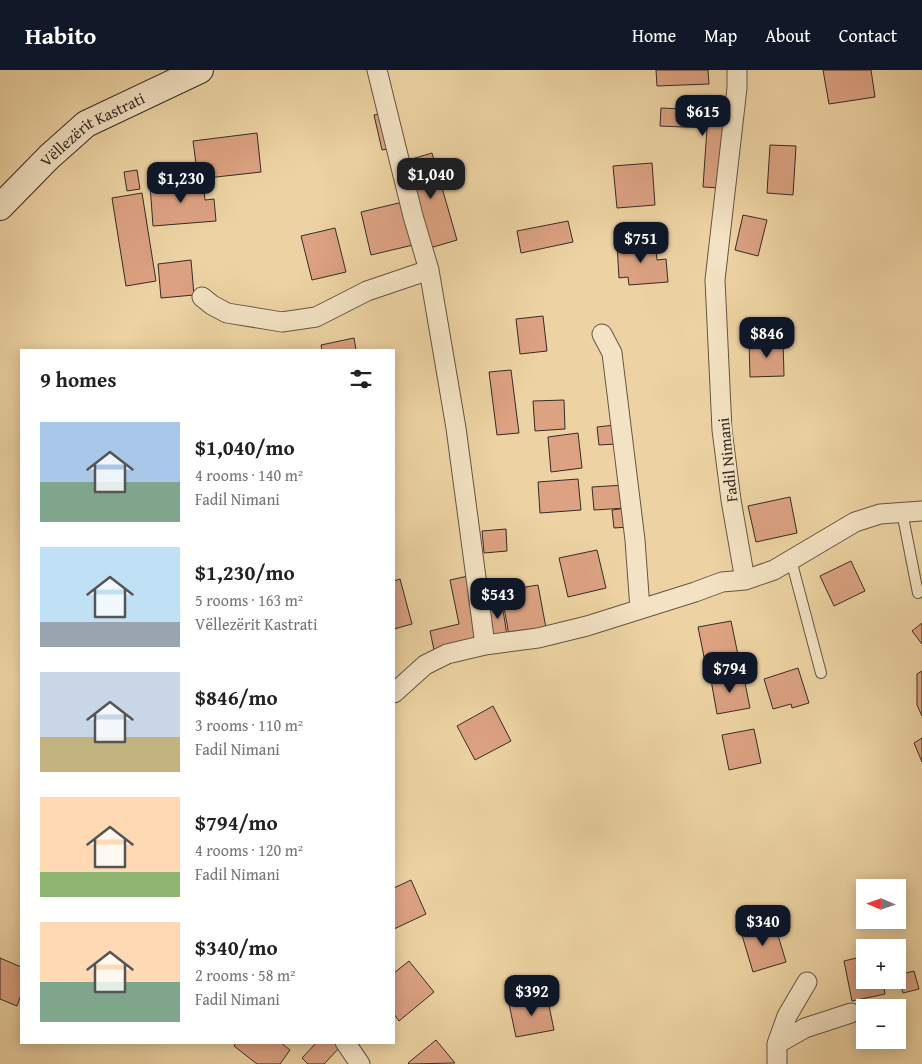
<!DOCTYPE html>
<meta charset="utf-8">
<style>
:root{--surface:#fff;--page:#f2f2f2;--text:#202124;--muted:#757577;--accent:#111827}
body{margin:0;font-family:"Gentium Book Plus",serif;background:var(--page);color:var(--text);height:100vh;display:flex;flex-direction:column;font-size:19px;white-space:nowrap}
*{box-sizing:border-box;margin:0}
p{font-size:16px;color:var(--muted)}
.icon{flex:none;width:28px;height:28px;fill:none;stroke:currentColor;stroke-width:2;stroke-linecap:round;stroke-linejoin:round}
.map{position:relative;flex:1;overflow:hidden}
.panel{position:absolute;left:20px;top:279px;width:375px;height:695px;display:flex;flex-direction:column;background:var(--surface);border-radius:0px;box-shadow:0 2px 12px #0003}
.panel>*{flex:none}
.needle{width:32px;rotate:272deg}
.fabs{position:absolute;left:856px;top:809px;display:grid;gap:10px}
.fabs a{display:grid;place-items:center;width:50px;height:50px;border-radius:0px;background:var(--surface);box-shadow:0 2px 12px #0003;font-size:25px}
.price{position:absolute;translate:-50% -42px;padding:0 11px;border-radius:10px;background:var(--accent);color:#fff;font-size:16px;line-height:32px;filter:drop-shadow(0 1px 2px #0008)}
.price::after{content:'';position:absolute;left:50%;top:30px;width:15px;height:11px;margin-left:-8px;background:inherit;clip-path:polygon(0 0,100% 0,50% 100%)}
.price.active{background:#222;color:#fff}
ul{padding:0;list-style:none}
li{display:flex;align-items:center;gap:15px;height:125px;padding:0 20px}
li span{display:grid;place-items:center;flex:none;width:140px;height:100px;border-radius:0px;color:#555}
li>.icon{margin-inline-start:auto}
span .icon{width:60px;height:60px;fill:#fffc;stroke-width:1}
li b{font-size:21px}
h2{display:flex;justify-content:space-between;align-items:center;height:60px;padding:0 20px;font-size:21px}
header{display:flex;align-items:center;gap:30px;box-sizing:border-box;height:70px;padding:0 25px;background:var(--accent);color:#fff}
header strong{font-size:24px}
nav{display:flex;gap:28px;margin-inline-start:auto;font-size:18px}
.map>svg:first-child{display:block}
.building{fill:#dca282;stroke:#362b25}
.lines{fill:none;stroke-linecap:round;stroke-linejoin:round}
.lane-casing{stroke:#645544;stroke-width:12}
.street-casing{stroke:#645544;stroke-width:21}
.secondary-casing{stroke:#362b25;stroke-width:28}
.lane{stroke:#f3e2c3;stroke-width:10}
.street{stroke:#f3e2c3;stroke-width:19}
.secondary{stroke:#f3e2c3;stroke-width:26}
.labels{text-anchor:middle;stroke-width:4;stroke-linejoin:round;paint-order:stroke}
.street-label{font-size:16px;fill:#362b25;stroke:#f3e2c3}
</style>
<header>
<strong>Habito</strong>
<nav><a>Home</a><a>Map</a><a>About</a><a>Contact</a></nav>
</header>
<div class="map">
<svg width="922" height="994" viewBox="0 0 922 994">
<rect width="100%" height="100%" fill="#edd3a3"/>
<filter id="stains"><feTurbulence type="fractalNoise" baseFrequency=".004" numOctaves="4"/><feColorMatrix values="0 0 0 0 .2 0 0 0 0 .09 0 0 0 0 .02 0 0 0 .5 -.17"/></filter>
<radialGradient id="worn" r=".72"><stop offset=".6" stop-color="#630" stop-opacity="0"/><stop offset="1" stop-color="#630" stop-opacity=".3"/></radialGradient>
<!-- building -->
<path class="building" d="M656,0H708L709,14L657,16Z
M823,0H871L875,27L829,34Z
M661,38L726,41L721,118L703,117L707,58L660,56Z
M385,43L393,78L382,80L374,45Z
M257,63L261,102L198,109L193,71Z
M770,75L796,76L793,125L767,123Z
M432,83L457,170L430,178L405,91Z
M652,93L655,135L617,138L613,96Z
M137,100L140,119L127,121L124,102Z
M203,111L205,130L214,129L216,151L153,156L150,115Z
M142,123L156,211L126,216L112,128Z
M403,132L413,175L371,185L361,142Z
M743,145L767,150L758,186L735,180Z
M568,151L573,172L521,183L517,161Z
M335,158L346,202L312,210L301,166Z
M655,171L657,190L666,189L668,212L629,215L628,207L619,208L617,174Z
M191,190L194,225L161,228L158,194Z
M543,246L547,281L520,284L516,249Z
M354,268L356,280H322L321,275Z
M783,270L784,306L750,307L749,271Z
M511,300L519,363L497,365L489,302Z
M564,330L565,359L535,361L533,331Z
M615,355L616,374L599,375L597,357Z
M578,363L582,398L551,402L548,367Z
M578,409L581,440L540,443L538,412Z
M625,415L626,438L594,440L592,417Z
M790,427L797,463L756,472L748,436Z
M626,438L628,457L614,458L612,440Z
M506,459L507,481L484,483L482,461Z
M597,480L606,518L568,527L559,488Z
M851,491L865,521L834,536L820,506Z
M468,506L482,571L434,580L430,561L459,554L450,510Z
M400,509L412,554L394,559V511Z
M538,515L546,558L509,565L501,521Z
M502,534L507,565L493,567L488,536Z
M731,551L738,585L705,592L698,557Z
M922,553V574L912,561Z
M798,598L809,633L792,638L791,634L773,639L764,609Z
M922,601V646L917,635V604Z
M743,603L750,638L717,644L711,610Z
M493,636L511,671L475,690L457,656Z
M754,659L761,693L729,700L722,665Z
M922,668V692L914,673Z
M411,810L426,844L394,859V818Z
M774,852L786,892L753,902L741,862Z
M865,886V910H882L885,924L852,931L844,891Z
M0,888L21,897V925L17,936L0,929Z
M409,891L434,922L399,951L394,944V903Z
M914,901L919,919L903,923L898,905Z
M547,926L554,960L516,967L509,934Z
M436,970L455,993L409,994L408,993Z
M237,972H280L290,980L280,994H257L234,976Z
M317,972H338L341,976L324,994H308L302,988Z"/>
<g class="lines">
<defs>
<path id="lane" d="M902,442L918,523
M791,490L821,603"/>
<path id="street" d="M429,200L456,358L485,575
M202,227L212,235L227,243L282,252L316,247L367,221L429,200L413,146L377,0
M602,264L612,283L635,470L640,539
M745,510L774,500L855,452L880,444L922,441
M394,623L425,595L447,584L485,575L538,568L587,556L695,522L722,512L745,510L731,430L722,360L715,210L737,18V0
M345,972L360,994
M777,974L787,946L807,912
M777,994V974L805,958L851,943"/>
<g id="secondary">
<path id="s1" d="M0,137L49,87L86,54L200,0"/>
</g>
</defs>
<!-- lane casing -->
<use href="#lane" class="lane-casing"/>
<!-- street casing -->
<use href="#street" class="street-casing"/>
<!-- secondary casing -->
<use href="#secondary" class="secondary-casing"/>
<!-- lane -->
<use href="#lane" class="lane"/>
<!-- street -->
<use href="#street" class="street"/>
<!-- secondary -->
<use href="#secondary" class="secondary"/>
</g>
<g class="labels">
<!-- street labels -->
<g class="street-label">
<text dy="6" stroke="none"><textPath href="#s1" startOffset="122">Vëllezërit Kastrati</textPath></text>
<text transform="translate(727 390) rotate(-96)" y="6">Fadil Nimani</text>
</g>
</g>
<rect width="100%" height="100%" filter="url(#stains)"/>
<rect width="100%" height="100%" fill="url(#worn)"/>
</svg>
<div class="fabs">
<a><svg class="needle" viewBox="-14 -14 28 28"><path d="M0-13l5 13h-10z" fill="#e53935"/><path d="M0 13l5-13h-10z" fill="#757577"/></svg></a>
<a>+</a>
<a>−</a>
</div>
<b class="price" style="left:703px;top:67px">$615</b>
<b class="price active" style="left:431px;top:130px">$1,040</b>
<b class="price" style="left:181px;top:134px">$1,230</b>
<b class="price" style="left:641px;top:194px">$751</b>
<b class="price" style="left:767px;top:289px">$846</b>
<b class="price" style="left:498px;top:550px">$543</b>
<b class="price" style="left:730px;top:624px">$794</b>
<b class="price" style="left:763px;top:877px">$340</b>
<b class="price" style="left:532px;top:947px">$392</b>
<section class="panel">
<h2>9 homes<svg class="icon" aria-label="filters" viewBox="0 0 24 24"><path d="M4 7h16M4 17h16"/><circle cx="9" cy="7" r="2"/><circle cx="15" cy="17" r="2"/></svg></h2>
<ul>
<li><span style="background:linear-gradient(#a9c7e8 60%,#7fa58c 0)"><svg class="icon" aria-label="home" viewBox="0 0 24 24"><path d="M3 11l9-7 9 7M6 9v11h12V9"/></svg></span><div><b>$1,040/mo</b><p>4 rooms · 140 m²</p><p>Fadil Nimani</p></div></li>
<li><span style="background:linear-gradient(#bfe0f5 75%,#9aa5b1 0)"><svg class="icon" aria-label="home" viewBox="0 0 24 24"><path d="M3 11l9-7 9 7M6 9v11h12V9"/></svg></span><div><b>$1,230/mo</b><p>5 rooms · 163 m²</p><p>Vëllezërit Kastrati</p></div></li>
<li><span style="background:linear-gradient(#c9d6e8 65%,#c2b280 0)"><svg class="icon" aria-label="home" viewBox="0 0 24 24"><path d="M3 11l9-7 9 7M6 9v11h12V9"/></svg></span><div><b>$846/mo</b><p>3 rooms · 110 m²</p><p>Fadil Nimani</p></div></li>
<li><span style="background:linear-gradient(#ffd9b3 75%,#8fb573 0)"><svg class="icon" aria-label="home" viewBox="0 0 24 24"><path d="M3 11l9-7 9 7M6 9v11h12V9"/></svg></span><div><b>$794/mo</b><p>4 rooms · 120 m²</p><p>Fadil Nimani</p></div></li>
<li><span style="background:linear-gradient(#ffd9b3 60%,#7fa58c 0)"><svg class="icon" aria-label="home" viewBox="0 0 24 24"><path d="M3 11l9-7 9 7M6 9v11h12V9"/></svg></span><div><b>$340/mo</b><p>2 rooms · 58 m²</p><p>Fadil Nimani</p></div></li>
</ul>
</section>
</div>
